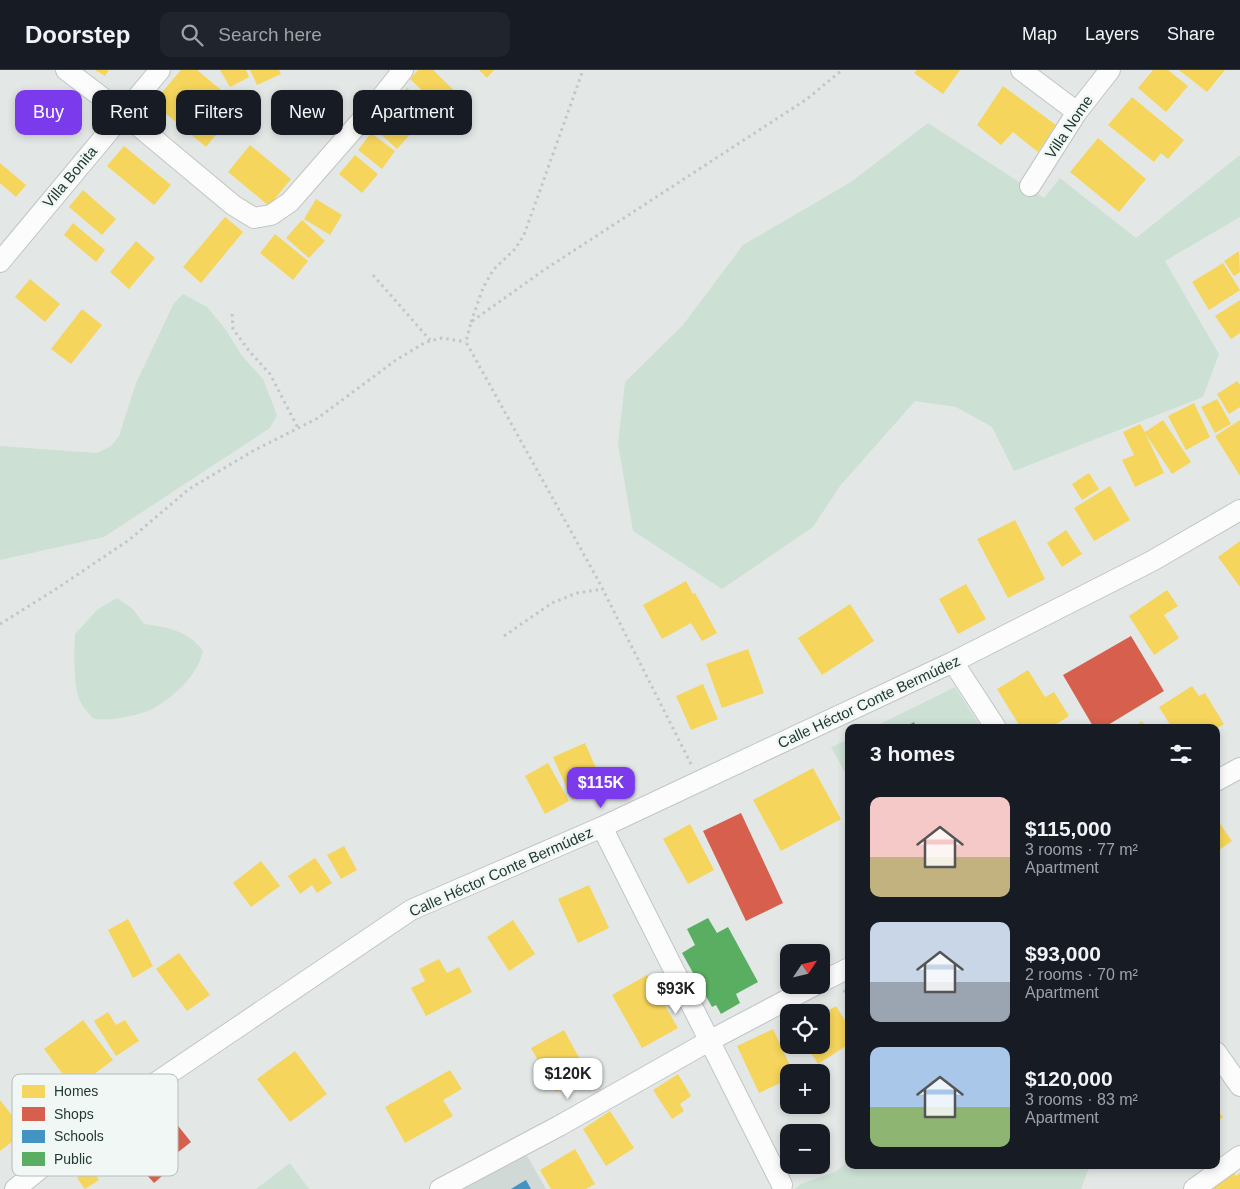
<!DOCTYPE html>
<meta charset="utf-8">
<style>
:root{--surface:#171b24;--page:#20242c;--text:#f1f3f6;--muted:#9ea1a6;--line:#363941;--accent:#7c3aed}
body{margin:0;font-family:Helvetica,sans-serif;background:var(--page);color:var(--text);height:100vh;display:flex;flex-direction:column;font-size:19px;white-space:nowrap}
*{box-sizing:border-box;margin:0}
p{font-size:16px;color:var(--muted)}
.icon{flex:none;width:28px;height:28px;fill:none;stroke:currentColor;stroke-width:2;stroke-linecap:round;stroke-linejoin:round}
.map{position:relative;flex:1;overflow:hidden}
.panel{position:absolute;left:845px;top:654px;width:375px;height:445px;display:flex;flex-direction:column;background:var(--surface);border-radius:10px;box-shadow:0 2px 8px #0003}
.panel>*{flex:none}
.guide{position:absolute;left:15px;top:20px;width:475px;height:45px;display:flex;gap:10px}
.needle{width:32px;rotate:55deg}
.tools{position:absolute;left:780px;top:874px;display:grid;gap:10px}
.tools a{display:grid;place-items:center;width:50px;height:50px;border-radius:10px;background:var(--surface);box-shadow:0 2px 8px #0003;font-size:25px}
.price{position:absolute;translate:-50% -42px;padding:0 11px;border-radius:10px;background:#fff;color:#222;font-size:16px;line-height:32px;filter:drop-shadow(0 1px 2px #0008)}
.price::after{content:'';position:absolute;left:50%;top:30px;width:15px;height:11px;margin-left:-8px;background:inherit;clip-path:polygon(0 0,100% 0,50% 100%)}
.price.active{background:var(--accent);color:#fff}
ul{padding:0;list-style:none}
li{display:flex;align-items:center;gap:15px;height:125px;padding:0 25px}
li span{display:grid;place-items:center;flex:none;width:140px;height:100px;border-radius:10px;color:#555}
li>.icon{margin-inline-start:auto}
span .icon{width:60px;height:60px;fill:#fffc;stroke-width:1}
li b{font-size:21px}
h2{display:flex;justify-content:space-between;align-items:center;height:60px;padding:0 25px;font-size:21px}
.chip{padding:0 18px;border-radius:10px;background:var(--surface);box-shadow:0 2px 8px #0003;font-size:18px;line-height:45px}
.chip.active{background:var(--accent);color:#fff}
header{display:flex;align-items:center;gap:30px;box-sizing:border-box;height:70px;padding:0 25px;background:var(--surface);border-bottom:1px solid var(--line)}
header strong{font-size:24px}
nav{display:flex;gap:28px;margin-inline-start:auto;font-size:18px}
.search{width:350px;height:45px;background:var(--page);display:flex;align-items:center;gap:12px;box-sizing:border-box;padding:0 18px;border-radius:10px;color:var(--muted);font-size:19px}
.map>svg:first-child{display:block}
.built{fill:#d1d9d6}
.green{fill:#cde0d4}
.homes{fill:#f6d55c}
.shops{fill:#d6604d}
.schools{fill:#4393c3}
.public{fill:#5aae61}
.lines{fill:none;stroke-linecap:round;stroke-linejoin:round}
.minor-casing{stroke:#c0c5c3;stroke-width:22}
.path{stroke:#c0c8c5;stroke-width:3;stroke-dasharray:2.5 4;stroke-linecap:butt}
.minor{stroke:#fbfcfb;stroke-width:20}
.labels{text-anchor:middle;stroke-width:5;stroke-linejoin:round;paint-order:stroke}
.street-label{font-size:15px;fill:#233935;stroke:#f1f7f4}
.key{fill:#f1f7f4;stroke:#b3bebb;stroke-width:1}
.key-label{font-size:14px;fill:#233935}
</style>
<header>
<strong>Doorstep</strong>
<div class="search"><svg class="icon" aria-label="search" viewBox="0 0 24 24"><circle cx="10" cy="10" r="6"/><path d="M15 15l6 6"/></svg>Search here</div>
<nav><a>Map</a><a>Layers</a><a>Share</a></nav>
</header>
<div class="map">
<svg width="1240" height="1119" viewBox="0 0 1240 1119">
<rect width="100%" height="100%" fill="#e3e8e6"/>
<!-- built -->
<path class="built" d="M525,1082L546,1119H461Z"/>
<!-- green -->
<path class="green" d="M928,53L1044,128L1060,108L1136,168L1240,85V147L1165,191L1219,284L1203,327L1014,401L992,357L956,337L915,331L840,416L813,457L722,519L633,461L618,374L625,312L683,255L743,175L851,112Z
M183,224L207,237L226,260L242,286L263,309L277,345L270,358L104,467L0,490V376L97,383L111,376L119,366L136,313L174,233Z
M117,528L133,539L144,554C167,557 189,561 203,581C198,605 175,626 154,638C145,643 131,646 121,648C113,650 103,649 94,649C89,644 83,638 80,631C73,616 74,581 75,564L98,539Z
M955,617L981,657L872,658Z
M849,669V710L831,677Z
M849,1091V1095H1090L1081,1119H795L801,1114L835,1102Z
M290,1093L309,1119H256Z"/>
<!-- homes -->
<path class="homes" d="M95,0H109L105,6Z
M181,0H197L227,25L210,45L223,56L206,77L153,33Z
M220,0H246L249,7L230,17Z
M250,0H279L281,4L257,15Z
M418,0H433L464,30L449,46L410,9Z
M479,0H494L487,8Z
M917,0H960L943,24L914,3Z
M1153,0H1168L1188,16L1166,42L1138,18Z
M1179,0H1225L1207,22Z
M1003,16L1056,55L1038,82L1013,62L1001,75L977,55Z
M407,18L432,37L416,56L392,38Z
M1132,27L1184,70L1168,89L1161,83L1154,92L1108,55Z
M390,40L413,61L397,79L374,58Z
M371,63L395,81L382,99L358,80Z
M1098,68L1146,109L1119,142L1070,102Z
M250,75L291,109L269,136L228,102Z
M124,76L171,115L154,135L107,96Z
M355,85L378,104L362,123L339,104Z
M0,93L26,115L16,127L0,113Z
M83,120L116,149L102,165L69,137Z
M316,129L342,145L330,165L304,149Z
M225,147L243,162L201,213L183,197Z
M302,150L325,171L309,188L286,168Z
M73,153L105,180L96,192L64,165Z
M275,164L308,191L293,210L260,183Z
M136,171L155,188L129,219L110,202Z
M1239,181L1240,202L1234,206L1224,191Z
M1223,193L1240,220L1209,240L1192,212Z
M30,209L60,234L45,252L15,227Z
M1240,230V263L1231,269L1215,246Z
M82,239L102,255L71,294L51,279Z
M1237,311L1240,315V337L1229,344L1217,324Z
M1217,329L1231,354L1215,363L1201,337Z
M1194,333L1210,367L1186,380L1168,346Z
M1163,350L1191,392L1172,404L1145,363L1164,403L1135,417L1122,390L1134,385L1123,362L1140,354L1145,362Z
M1240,350V406L1215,366Z
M1089,403L1099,419L1082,430L1072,414Z
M1110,416L1130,450L1094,471L1074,438Z
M1015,450L1045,509L1008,528L977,469Z
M1066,460L1082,484L1062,497L1047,473Z
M1240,471V517L1218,487Z
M686,511L693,524L695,523L717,563L702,571L691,553L662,569L643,535Z
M966,514L986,549L958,564L939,529Z
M1167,520L1178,536L1164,545L1179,568L1154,585L1129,546Z
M850,534L874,571L822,605L798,568Z
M748,579L764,623L722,638L706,594Z
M1028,600L1045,627L1054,622L1069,646L1050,658H1021L997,619Z
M703,614L718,649L691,660L676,626Z
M1192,616L1199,626L1205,623L1224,654L1216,659V658H1172L1159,637Z
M1142,651L1146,658H1133Z
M585,673L604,716L572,730L553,687Z
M548,693L569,731L545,744L525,706Z
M813,698L841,749L781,781L753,730Z
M1216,748L1232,771L1216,782Z
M690,754L714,800L688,814L663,769Z
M344,776L357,800L341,809L327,785Z
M315,788L332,813L317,823L312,815L300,824L288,806Z
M261,791L280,816L251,837L233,813Z
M589,815L609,858L578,873L558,829Z
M128,849L153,896L133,908L108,860Z
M513,850L535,884L509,901L487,867Z
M179,883L210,925L187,941L156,899Z
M439,889L447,903L459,897L472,922L426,946L411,918L425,911L419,899Z
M647,905L678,958L642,978L612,925Z
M836,936L849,957V974L818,994L806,975H821V945Z
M108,942L116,955L125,950L139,971L116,986L94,951Z
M83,950L113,990L74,1019L44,979Z
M773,959L793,1002H789V1009L759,1023L737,976Z
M564,960L588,1004L556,1022L531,978Z
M295,981L327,1024L290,1052L257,1009Z
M450,1000L462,1019L443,1030L453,1046L405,1073L385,1037Z
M678,1004L691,1026L680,1034L684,1041L672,1049L653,1020Z
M0,1030L25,1062L0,1081Z
M1216,1039L1223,1047L1216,1052Z
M610,1041L634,1078L606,1096L583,1059Z
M575,1079L595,1114L586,1119H551L540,1100Z
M1230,1097L1236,1106L1240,1103V1119H1198Z
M91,1098L99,1110L85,1119L77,1108Z"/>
<!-- shops -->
<path class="shops" d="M1131,566L1164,621L1103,658H1094L1063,605Z
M741,743L783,833L746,851L703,761Z
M163,1037L191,1072L163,1094L169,1100L154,1113L121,1076L136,1063L161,1091L136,1059Z"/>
<!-- schools -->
<path class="schools" d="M526,1110L531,1119H511L519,1114Z"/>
<!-- public -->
<path class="public" d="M914,652L917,658H903Z
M708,848L717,863L728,857L758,912L736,924L740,933L721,944L716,935L712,937L682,883L695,875L687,859Z"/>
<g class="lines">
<defs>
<path id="minor" d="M66,0L124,44L233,135L254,148L271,145L290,132L380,29L403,0
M1021,0L1077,42
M1030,116L1077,42L1110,0
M0,192L160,0
M953,592L996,658
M1216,711L1240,698
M602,757L782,1115
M821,912L849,898
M1216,982L1240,1016
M15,1119L102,1049L411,840L602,757L953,592L1152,491L1240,440
M440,1119L559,1056L709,971L815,915
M1194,1119L1240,1086"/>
</defs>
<!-- minor casing -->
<use href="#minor" class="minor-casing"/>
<!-- path -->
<path class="path" d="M373,205L430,270
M232,244L233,259L250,282L270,304L298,358
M471,252L483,218L493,200L515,179L524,165L583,0
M0,554L56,519L129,470L189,419L253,381L318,348L396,290L426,272L442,268L466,272
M504,566L552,533L577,523L603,519
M691,694L598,510L466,272L471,252L544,200L807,29L842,0
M844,920L849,928"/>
<!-- minor -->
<use href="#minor" class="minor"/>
</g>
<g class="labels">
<!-- street labels -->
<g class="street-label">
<text transform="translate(1069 57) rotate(-56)" y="5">Villa Nome</text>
<text transform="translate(70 107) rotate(-50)" y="5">Villa Bonita</text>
<text transform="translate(869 632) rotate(-25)" y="5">Calle Héctor Conte Bermúdez</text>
<text transform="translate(501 802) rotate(-24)" y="5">Calle Héctor Conte Bermúdez</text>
</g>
</g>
<!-- legend -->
<rect x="12" y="1004" width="166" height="102" rx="8" class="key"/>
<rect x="22" y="1015" width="23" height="13" fill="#f6d55c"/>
<rect x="22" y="1037" width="23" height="14" fill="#d6604d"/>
<rect x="22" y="1060" width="23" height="13" fill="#4393c3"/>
<rect x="22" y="1082" width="23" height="14" fill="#5aae61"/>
<g class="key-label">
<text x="54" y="1026">Homes</text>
<text x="54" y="1049">Shops</text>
<text x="54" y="1071">Schools</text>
<text x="54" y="1094">Public</text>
</g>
</svg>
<div class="tools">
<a><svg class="needle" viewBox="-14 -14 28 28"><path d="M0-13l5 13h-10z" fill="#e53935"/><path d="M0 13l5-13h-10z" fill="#9ea1a6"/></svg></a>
<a><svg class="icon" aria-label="locate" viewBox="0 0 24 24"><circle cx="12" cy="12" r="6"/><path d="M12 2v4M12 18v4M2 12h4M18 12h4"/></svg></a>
<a>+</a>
<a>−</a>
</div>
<b class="price active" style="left:601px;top:739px">$115K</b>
<b class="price" style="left:676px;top:945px">$93K</b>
<b class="price" style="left:568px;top:1030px">$120K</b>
<div class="guide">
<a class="chip active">Buy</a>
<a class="chip">Rent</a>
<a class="chip">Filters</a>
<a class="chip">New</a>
<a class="chip">Apartment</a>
</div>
<section class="panel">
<h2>3 homes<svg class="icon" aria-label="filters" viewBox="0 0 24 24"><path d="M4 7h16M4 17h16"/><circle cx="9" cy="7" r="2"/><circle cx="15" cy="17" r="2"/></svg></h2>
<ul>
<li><span style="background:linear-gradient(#f6c9c9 60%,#c2b280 0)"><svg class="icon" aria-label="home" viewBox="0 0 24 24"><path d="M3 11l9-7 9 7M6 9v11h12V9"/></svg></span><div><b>$115,000</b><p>3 rooms · 77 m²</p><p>Apartment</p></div></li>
<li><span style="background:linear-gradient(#c9d6e8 60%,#9aa5b1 0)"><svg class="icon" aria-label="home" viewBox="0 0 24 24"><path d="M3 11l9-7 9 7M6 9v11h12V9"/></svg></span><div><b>$93,000</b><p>2 rooms · 70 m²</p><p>Apartment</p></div></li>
<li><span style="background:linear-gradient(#a9c7e8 60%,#8fb573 0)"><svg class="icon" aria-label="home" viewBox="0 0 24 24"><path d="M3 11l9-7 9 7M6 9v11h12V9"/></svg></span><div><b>$120,000</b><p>3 rooms · 83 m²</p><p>Apartment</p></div></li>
</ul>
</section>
</div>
